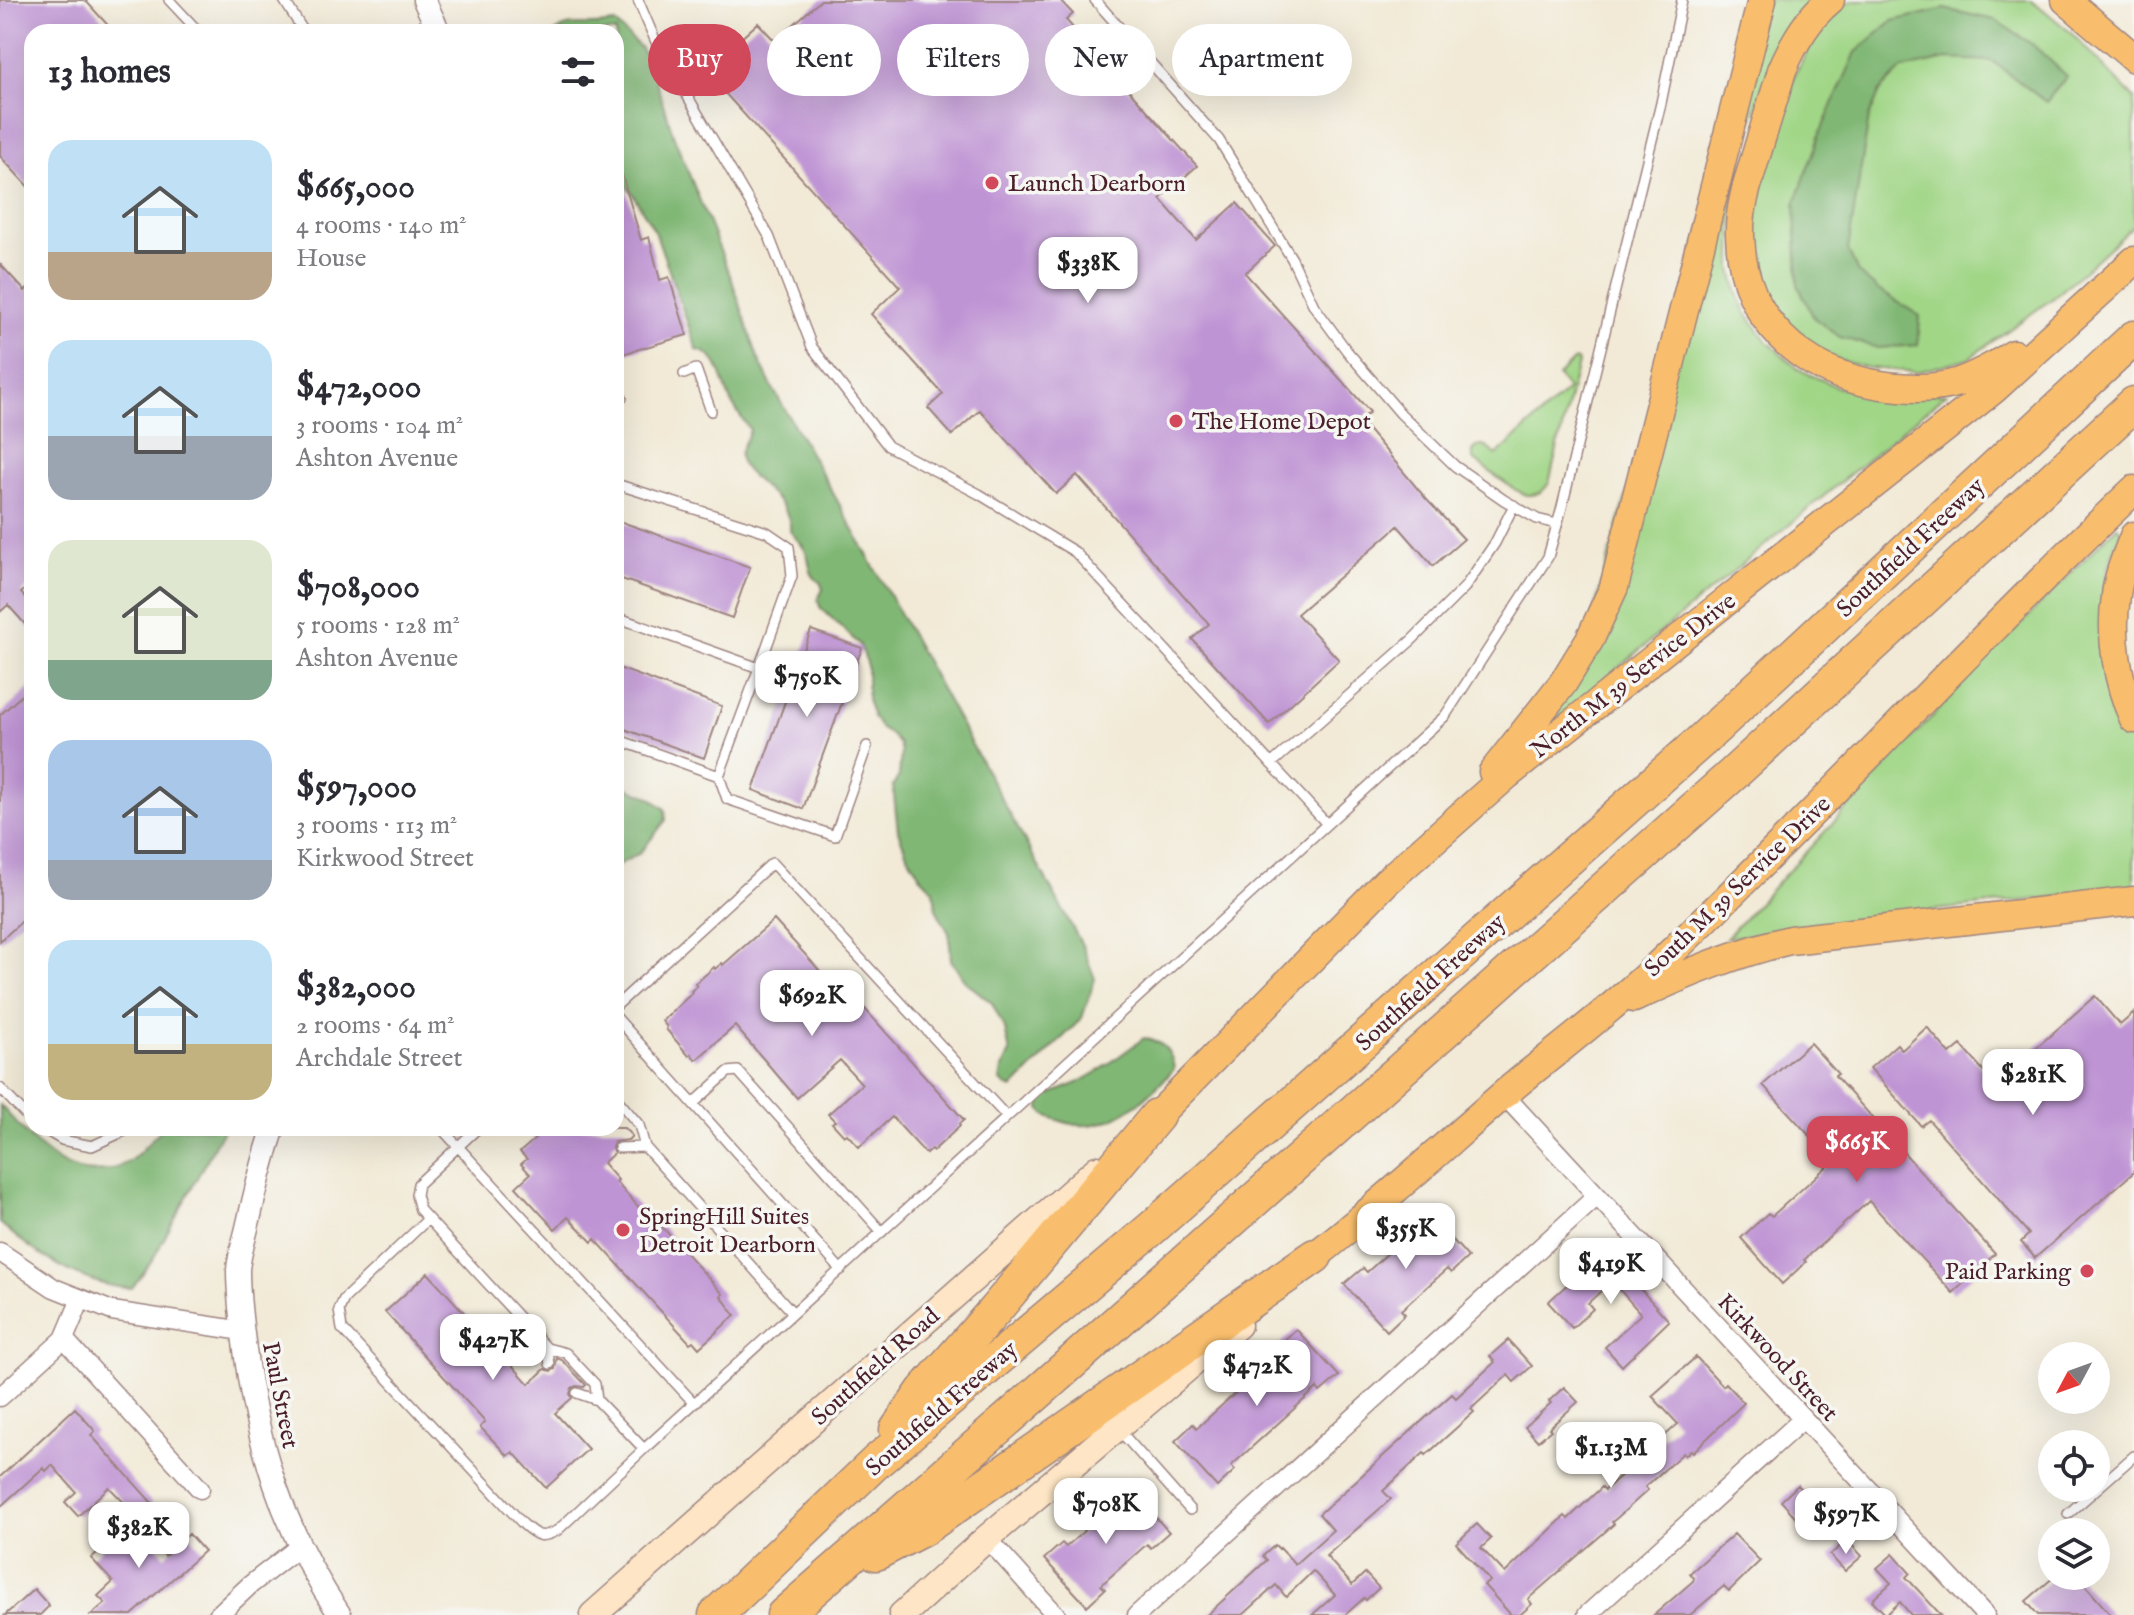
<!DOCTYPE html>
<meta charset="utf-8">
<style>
:root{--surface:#fff;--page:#f2f2f3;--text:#2b2b33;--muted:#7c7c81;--accent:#d1495b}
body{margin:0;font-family:"IM FELL English",serif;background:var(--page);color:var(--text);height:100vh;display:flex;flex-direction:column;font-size:30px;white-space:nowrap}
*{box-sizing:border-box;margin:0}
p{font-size:26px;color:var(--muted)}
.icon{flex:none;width:44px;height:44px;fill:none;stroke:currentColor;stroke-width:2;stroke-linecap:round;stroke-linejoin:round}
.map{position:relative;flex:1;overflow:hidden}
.details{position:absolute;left:24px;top:24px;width:600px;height:1112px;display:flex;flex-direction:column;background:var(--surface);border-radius:24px;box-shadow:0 8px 32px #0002}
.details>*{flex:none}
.banner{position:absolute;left:648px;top:24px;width:760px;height:72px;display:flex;gap:16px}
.needle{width:52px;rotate:229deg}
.buttons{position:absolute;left:2038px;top:1342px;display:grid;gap:16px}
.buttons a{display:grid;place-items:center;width:72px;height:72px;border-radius:50%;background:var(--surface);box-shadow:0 8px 32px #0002;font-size:40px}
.price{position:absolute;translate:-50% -68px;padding:0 18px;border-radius:16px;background:#fff;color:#222;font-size:26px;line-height:52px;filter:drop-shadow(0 2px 4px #0008)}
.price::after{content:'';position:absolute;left:50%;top:48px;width:24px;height:18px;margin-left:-12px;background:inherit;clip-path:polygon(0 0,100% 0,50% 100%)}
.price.on{background:var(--accent);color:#fff}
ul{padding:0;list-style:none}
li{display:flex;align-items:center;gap:24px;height:200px;padding:0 24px}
li span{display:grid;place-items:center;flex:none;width:224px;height:160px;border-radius:24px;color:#555}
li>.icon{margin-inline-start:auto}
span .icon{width:96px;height:96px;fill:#fffc;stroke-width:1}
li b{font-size:34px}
h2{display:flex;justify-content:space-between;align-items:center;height:96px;padding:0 24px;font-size:34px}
.tag{padding:0 28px;border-radius:36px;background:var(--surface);box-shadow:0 8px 32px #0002;font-size:28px;line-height:72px}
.tag.on{background:var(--accent);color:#fff}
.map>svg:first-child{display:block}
.green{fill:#a1d687;stroke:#767a59;stroke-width:2}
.forest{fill:#80b774;stroke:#656b50;stroke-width:2}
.building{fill:#bf94d4}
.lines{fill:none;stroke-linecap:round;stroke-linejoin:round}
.service-casing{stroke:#9e8481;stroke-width:12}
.minor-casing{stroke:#9e8481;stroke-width:21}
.tertiary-casing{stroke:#9e8481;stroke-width:25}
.secondary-casing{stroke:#9e8481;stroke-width:29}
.primary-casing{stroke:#9e8481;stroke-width:31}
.motorway-casing{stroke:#9e8481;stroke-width:37}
.service{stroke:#fff;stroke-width:9}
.minor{stroke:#fff;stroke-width:18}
.tertiary{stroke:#fff;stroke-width:22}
.secondary{stroke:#fde5c5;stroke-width:26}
.primary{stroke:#f9be6d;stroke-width:28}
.motorway{stroke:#f9be6d;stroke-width:34}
.poi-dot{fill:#d1495b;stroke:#f6f6f2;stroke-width:3}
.labels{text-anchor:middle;stroke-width:7;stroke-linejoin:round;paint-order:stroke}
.poi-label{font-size:24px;fill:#4a1f2b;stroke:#f6f6f2;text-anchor:start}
.street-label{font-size:24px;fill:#4a1f2b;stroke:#f6f6f2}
</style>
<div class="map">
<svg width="2134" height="1615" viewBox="0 0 2134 1615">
<rect width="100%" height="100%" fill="#f6f6f2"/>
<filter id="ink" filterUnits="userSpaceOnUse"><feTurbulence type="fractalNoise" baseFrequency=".0125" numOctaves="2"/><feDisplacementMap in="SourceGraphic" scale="16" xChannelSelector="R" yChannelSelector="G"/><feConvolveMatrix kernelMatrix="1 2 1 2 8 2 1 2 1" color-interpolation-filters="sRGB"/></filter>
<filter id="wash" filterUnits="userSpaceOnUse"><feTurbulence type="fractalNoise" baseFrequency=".006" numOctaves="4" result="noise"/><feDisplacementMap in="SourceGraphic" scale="32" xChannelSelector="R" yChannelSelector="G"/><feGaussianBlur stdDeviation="1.8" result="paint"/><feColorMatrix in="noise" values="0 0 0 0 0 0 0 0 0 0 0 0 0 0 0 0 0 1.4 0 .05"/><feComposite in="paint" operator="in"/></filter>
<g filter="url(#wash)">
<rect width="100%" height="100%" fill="#f2ead7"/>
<!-- green -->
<path class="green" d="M1766,0H1812L1766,78L1742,147L1733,192L1732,269L1737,292L1745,311L1766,340L1798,369L1839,388L1946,394L1558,718L1553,713L1574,681Z
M1853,0H2032L2070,32L2134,98V225L2056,296L1969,358L1917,372L1869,368L1831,358L1799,339L1768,302L1758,271L1752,236L1758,195L1795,74L1814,38L1842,7Z
M1577,360L1578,363L1549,483C1544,491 1538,496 1528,495C1515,493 1485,467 1473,459V451L1478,446L1483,445L1497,455L1568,390L1558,376L1573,361Z
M2117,526L2121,530L2108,567L2103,593L2104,666L2107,682L2134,745V889L1907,913L1726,938L1966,680Z"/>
<!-- forest -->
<path class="forest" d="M1944,9L1995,20L2033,45L2067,76L2046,102L1992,61L1946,59L1902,69L1880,91L1869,117L1848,250L1858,273L1877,289L1920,316L1918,345L1878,348L1840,337L1814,318L1798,285L1795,204L1821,131L1856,52L1892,21Z
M615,23L641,48L651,67L674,137L732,280L758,358L772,387L837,500L1082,945L1095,979L1082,1018L1013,1088L1005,1085L1000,1080L1002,1070L1010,1052L1005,1029L992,1003L966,982L951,960L949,933L936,909L934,890L920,876L906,852L898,831L893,786L899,776L901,753L899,744L891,735L881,729L873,717L867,699V663L860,645L820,607L818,599L823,589L820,582C805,573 813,560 803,547C799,541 794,536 790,531C794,497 736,477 740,454C741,447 748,437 750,430C744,421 737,412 732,403C721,383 722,355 697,350L655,231L632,193L616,173V32H555C568,22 579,26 594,25C601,25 608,24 615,23Z
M616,783L650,797L665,809L666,820L640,853L616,866Z
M1144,1038C1162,1041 1172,1051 1174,1069C1148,1098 1109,1135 1067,1123C1056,1119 1047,1118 1040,1109L1041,1098L1078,1083L1099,1071Z
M0,1105C34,1142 72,1194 128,1162C139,1155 149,1141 159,1132L161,1128H224L153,1259L132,1288C87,1288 33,1253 0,1223Z"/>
<g id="blocks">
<!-- building -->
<path class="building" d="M0,0H85L114,32H32V191L0,156Z
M821,0H1060L1073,14L1066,20L1197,166L1160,199L1196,240L1237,203L1275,246L1245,273L1370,412L1360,420L1427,500L1464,539L1433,566L1398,526L1297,614L1339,660L1269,724L1192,639L1209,624L1077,475L1056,494L980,410L952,435L928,408L943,394L871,314L900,287L705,71L758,23L775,41Z
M620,168L641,240L649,237L660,280L669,277L687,335L616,356V169Z
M0,264L25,291L32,285V583L21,593L32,605V632L8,605L0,612Z
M616,520L750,567L732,618L616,577Z
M811,630L862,648L803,809L753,790Z
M616,667L722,706L704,758L616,726Z
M32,686V912L0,941V715Z
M774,920L838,991L842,987L855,1002L857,1000L964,1120L959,1124L960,1126L933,1151L931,1149L926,1154L892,1117L859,1147L847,1134L844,1136L832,1123L835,1121L828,1114L862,1084L840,1060L797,1098L735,1026L696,1060L691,1054L689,1056L666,1029L667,1027L662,1021L692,993L691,991L697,986L695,984L714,967L715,969L722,963L723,965Z
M2095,996L2120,1025L2134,1013V1172L2035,1258L2021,1242L2029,1234L1929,1120L1921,1126L1870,1068L1897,1044L1902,1050L1927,1027L1950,1054L1961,1045L1995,1084Z
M1810,1043L1838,1074L1835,1076L1995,1254L1953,1293L1869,1201L1804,1260L1806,1262L1782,1284L1741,1238L1768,1213L1772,1216L1833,1161L1763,1085Z
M542,1128H624L632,1136L628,1140L614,1142L612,1148L614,1153L603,1163L618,1180L616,1182L652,1222L655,1219L723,1294L721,1296L735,1315L699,1348L693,1341L690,1343L595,1239L592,1242L568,1217L555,1229L516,1187L530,1174L521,1164L527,1159L520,1152L535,1139L532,1136Z
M1426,1210L1468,1257L1451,1273L1447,1269L1401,1310L1405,1314L1387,1331L1344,1284L1363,1268L1367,1272L1412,1231L1408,1226Z
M1607,1252L1669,1321L1622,1366L1605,1347L1641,1314L1612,1281L1588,1303L1593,1309L1572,1328L1548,1302L1569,1283L1571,1285Z
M428,1273L529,1384L545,1369L551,1371L555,1369L557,1358L562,1360L586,1385L584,1387L576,1386L572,1388L570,1394L572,1398L555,1413L588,1449L546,1488L513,1452L508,1456L480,1427L485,1422L385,1312Z
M1296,1329L1339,1376L1320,1392L1317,1388L1231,1466L1235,1470L1217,1487L1175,1441L1193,1424L1197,1428L1242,1387L1282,1350L1278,1346Z
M1508,1340L1532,1366L1514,1382L1508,1375L1471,1409L1474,1412L1426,1455L1424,1453L1383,1491L1391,1499L1326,1556L1352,1585L1365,1573L1379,1588L1366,1600L1364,1598L1345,1615H1312L1335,1595L1313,1571L1286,1597L1276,1585L1243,1615H1207L1267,1560L1263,1556L1275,1545L1279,1549L1280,1548L1295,1564L1333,1530L1319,1514L1452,1394L1456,1398L1495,1362L1490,1356Z
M1696,1357L1723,1386L1726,1383L1744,1403L1693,1452L1691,1450L1685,1456L1683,1453L1645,1487L1648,1490L1618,1517L1612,1522L1614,1524L1528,1599L1532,1604L1520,1615H1511L1484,1585L1490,1581L1456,1543L1477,1524L1491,1539L1481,1548L1505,1573L1565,1516L1568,1519L1602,1487L1605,1490L1678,1424L1652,1396Z
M1564,1387L1578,1402L1549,1428L1551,1430L1538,1441L1525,1427L1551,1403L1549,1401Z
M75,1408L95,1431L91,1435L152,1503L138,1517L109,1487L78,1516L65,1502L76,1492L52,1465L46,1471L43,1468L0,1507V1477Z
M1126,1485L1169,1532L1151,1548L1147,1544L1101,1585L1105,1589L1087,1606L1044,1559L1062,1543L1066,1547L1112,1506L1108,1502Z
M1798,1485L1820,1510L1803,1525L1781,1501Z
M134,1522L165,1556L189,1534L204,1551L132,1615H91L105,1603L98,1596L113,1582L91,1558Z
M1734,1534L1760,1561L1729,1591L1724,1586L1690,1615H1654L1693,1581L1694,1578L1690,1573Z
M1847,1540L1862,1556L1845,1571L1830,1555Z
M1893,1554L1910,1573L1906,1577L1941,1615H1911L1900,1602L1886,1615L1872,1600L1891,1583L1877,1568Z
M2055,1576H2077L2111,1615H2038L2026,1601Z
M34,1589L49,1606L40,1615H5Z"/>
</g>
</g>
<g filter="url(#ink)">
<use href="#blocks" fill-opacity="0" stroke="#9e8481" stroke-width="2"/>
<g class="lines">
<defs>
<path id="service" d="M169,0L199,32
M284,0L304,32
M638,0L656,42L769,236L812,347L888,446L979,494L1075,552L1327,824
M1095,0L1219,140L1292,259L1314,306L1347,351L1401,414L1455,466L1504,500L1537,519L1557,524
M684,374L696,369L711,411
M616,399L622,398
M616,484L767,532L789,547L792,576L759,668L616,617
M616,739L719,776L759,668
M1271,764L1412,640L1465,587L1495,543L1514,505
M719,776L727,799L835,836L867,746
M616,1006L772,863L1007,1117
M616,1017L841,1270
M0,1088L32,1122
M693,1104L728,1072L738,1071L882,1232
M42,1128L62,1140L92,1146L131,1128
M441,1128L693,1402
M478,1128L418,1184L416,1195L420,1210L547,1348L566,1353L595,1384L597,1400L644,1449L793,1313L645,1147L639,1125L616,1098
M619,1148L645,1147
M428,1219L344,1299L339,1310L342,1329L523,1524C537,1537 542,1539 558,1530L644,1449
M793,1313L1445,716L1548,557L1561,511L1661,103L1682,0
M547,1348L550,1364
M577,1393L597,1400
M1120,1431L1190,1510
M2068,1514L2134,1456"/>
<path id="minor" d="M1504,1095L1985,1615
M0,1252L54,1288L112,1311L243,1331
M64,1339L200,1489
M0,1397L64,1339L81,1299
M987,1538L1056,1615
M218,1615L250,1585L300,1546
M1137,1615L1597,1196
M1587,1615L1803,1419"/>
<path id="tertiary" d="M424,0L439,32
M274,1128C262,1161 255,1194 247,1228C244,1241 239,1256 238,1270C238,1293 241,1319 244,1342C256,1443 283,1531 340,1615"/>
<path id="secondary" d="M593,1615L1097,1169
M902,1615L987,1538L1238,1325"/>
<path id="primary" d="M1830,0C1808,18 1793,44 1782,70C1774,98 1765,125 1757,152C1749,179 1739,207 1740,235C1742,319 1801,373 1881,385C1907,389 1934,390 1959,382C1979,375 1996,365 2014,354
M2066,0L2134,58
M2134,536C2127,555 2118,575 2116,596C2110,637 2117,681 2134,719
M1493,772L1563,683L1590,639L1614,587L1762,0
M1634,998C1685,973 1736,953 1790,940L2134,901
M1157,1116L1386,882L1507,775L1994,389L2134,261
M1315,1256C1380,1205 1441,1149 1503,1095C1554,1052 1608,1013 1656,967C1819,812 1971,645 2134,490"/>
<path id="motorway" d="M897,1430L923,1392L995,1310L1157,1116
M876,1553L924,1528L1315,1256
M716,1615L876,1462L1151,1229L1701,741L2134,338
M784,1615L1043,1388L1731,776L2134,404"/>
</defs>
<!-- service casing -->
<use href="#service" class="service-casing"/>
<!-- minor casing -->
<use href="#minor" class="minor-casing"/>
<!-- tertiary casing -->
<use href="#tertiary" class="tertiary-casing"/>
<!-- secondary casing -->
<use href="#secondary" class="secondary-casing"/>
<!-- primary casing -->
<use href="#primary" class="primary-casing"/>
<!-- motorway casing -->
<use href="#motorway" class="motorway-casing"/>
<!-- service -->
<use href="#service" class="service"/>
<!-- minor -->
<use href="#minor" class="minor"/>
<!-- tertiary -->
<use href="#tertiary" class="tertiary"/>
<!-- secondary -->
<use href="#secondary" class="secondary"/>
<!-- primary -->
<use href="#primary" class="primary"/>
<!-- motorway -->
<use href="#motorway" class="motorway"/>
</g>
</g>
<!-- markers -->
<g class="poi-dot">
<circle cx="992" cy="183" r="8"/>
<circle cx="1176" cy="421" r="8"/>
<circle cx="623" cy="1230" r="8"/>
<circle cx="2087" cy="1271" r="8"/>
</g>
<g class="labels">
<!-- poi labels -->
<g class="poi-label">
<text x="1008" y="191">Launch Dearborn</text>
<text x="1192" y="429">The Home Depot</text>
<text x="639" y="1224">SpringHill Suites<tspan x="639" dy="28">Detroit Dearborn</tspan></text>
<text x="2071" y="1279" text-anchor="end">Paid Parking</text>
</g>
<!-- street labels -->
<g class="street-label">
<text transform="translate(1910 547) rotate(-43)" y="8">Southfield Freeway</text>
<text transform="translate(1633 675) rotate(-38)" y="8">North M 39 Service Drive</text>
<text transform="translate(1737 886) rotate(-44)" y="8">South M 39 Service Drive</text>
<text transform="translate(1430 982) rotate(-42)" y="8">Southfield Freeway</text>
<text transform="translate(1778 1357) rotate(47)" y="8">Kirkwood Street</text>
<text transform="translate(875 1366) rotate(-42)" y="8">Southfield Road</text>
<text transform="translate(281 1395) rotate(79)" y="8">Paul Street</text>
<text transform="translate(941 1408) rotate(-41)" y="8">Southfield Freeway</text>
</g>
</g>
</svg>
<div class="buttons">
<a><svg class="needle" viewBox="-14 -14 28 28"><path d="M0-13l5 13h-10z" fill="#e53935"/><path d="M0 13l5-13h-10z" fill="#7c7c81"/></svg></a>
<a><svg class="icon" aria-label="locate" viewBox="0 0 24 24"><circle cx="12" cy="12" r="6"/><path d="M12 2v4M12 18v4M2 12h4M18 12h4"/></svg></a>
<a><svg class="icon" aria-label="layers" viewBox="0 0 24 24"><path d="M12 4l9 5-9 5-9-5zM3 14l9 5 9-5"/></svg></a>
</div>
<b class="price" style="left:1088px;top:305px">$338K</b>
<b class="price" style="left:807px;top:719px">$750K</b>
<b class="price" style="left:812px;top:1038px">$692K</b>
<b class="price" style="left:2033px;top:1117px">$281K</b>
<b class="price on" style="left:1857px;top:1184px">$665K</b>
<b class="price" style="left:1406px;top:1271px">$355K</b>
<b class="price" style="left:1611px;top:1306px">$419K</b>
<b class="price" style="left:493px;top:1382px">$427K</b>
<b class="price" style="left:1257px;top:1408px">$472K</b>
<b class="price" style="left:1611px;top:1490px">$1.13M</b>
<b class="price" style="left:1106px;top:1546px">$708K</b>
<b class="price" style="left:1846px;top:1556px">$597K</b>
<b class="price" style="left:139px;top:1570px">$382K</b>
<div class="banner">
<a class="tag on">Buy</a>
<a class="tag">Rent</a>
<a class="tag">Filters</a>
<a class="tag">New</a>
<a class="tag">Apartment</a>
</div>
<section class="details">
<h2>13 homes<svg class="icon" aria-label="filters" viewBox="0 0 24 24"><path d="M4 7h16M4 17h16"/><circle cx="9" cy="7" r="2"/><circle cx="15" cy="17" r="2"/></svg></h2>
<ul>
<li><span style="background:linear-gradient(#bfe0f5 70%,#b9a48a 0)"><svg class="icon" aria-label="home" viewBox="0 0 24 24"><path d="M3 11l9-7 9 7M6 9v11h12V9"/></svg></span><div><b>$665,000</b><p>4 rooms · 140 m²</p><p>House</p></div></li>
<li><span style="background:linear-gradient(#bfe0f5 60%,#9aa5b1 0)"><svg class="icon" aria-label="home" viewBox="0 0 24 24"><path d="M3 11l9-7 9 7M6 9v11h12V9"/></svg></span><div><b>$472,000</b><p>3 rooms · 104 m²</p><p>Ashton Avenue</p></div></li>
<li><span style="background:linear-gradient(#dfe7d0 75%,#7fa58c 0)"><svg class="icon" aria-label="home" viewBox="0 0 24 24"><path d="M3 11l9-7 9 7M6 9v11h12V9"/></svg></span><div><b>$708,000</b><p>5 rooms · 128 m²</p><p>Ashton Avenue</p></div></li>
<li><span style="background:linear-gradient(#a9c7e8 75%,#9aa5b1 0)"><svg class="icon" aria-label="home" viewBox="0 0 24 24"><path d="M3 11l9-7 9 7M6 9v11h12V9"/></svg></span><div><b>$597,000</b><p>3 rooms · 113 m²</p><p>Kirkwood Street</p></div></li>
<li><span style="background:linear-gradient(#bfe0f5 65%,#c2b280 0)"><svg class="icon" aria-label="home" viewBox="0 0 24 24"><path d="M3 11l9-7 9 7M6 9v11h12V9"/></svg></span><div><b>$382,000</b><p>2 rooms · 64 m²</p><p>Archdale Street</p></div></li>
</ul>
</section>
</div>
